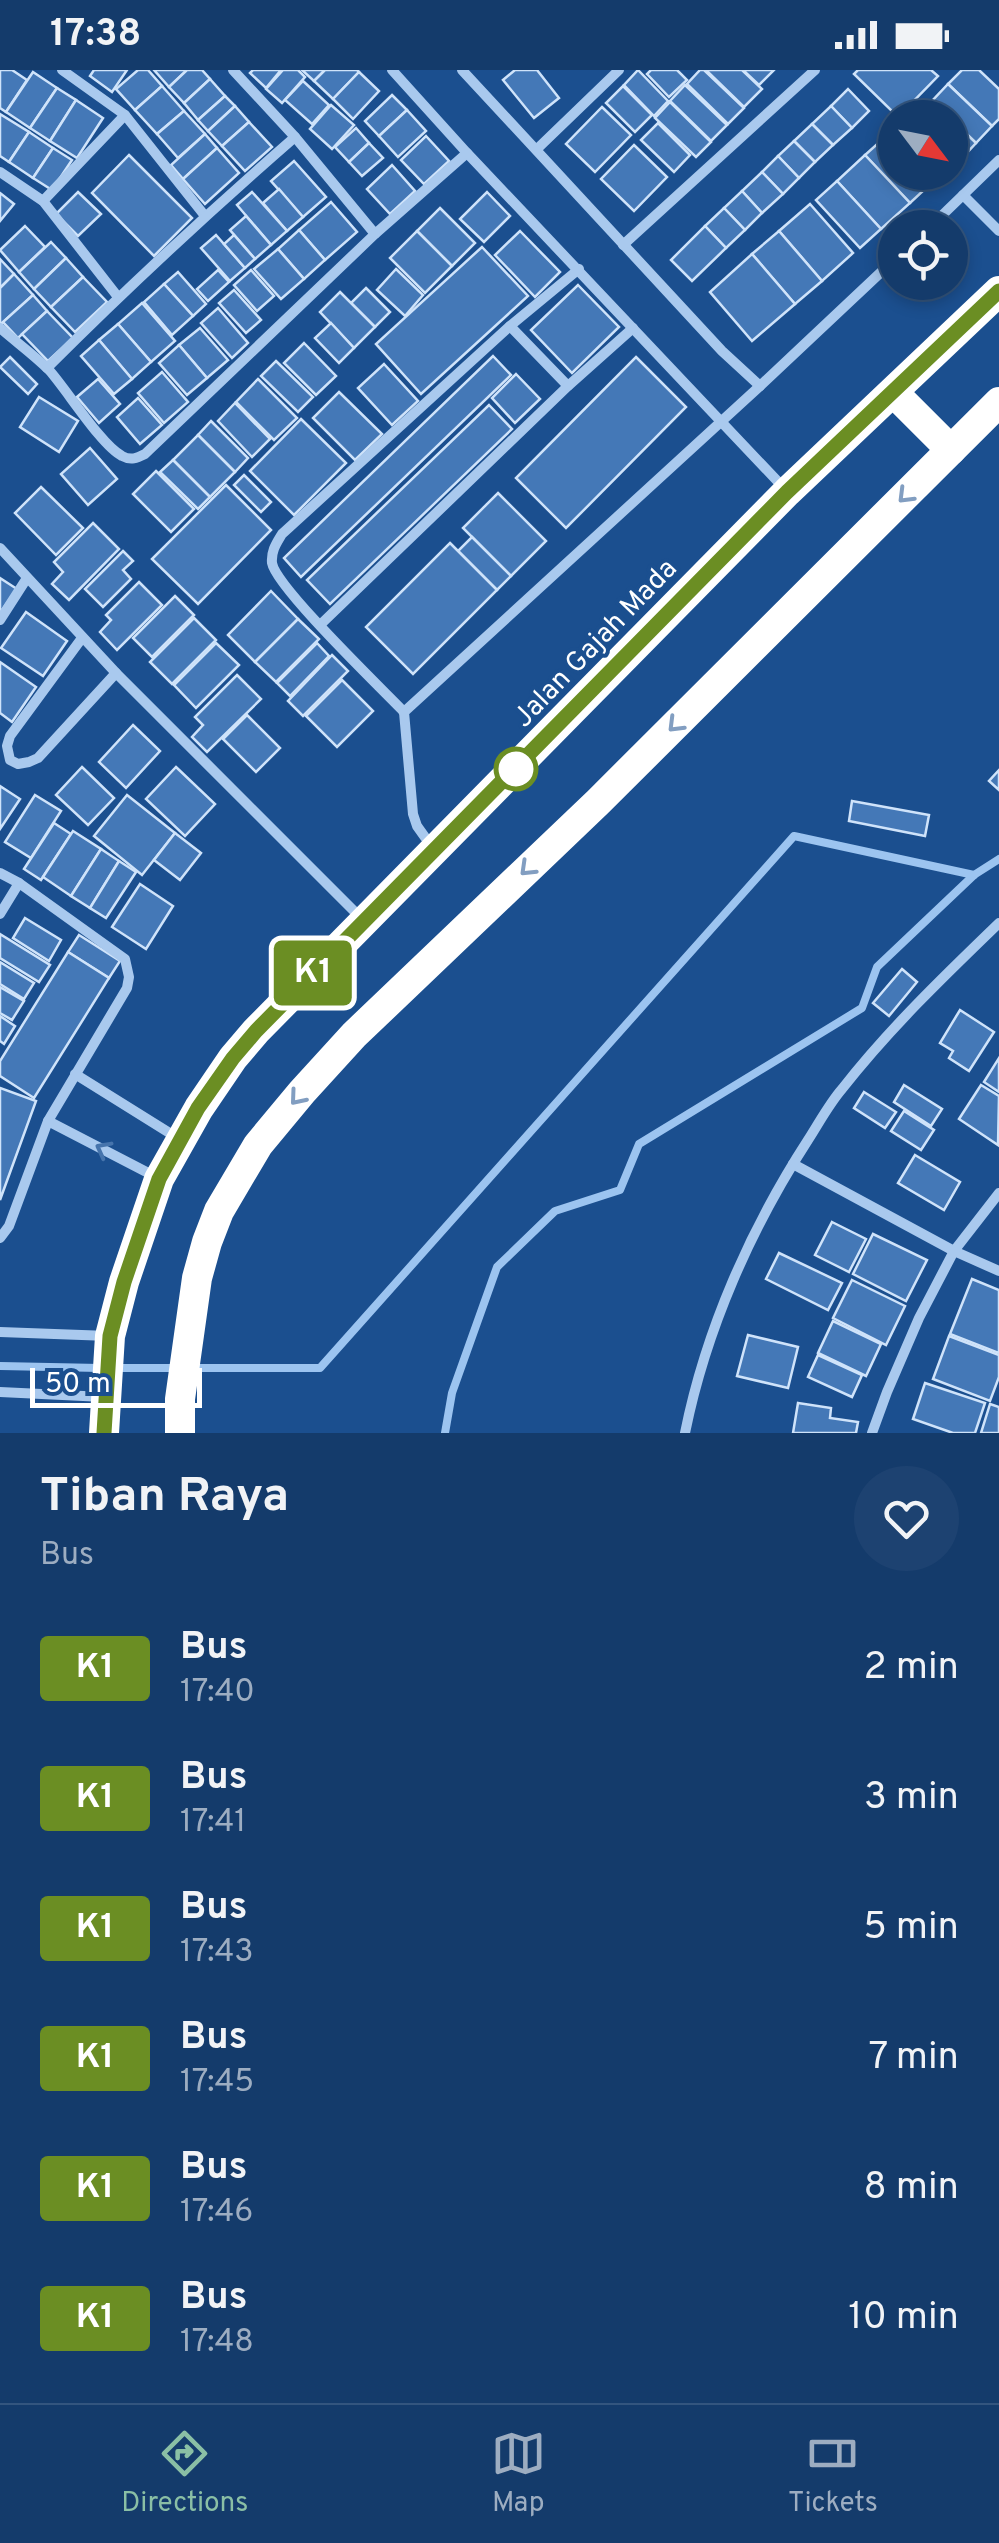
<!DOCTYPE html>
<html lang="en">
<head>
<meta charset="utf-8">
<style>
  :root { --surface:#143b6b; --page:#1d4271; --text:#f1f3f6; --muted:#9dadc1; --line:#33557e; --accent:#8abfa5 }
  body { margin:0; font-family:Overpass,sans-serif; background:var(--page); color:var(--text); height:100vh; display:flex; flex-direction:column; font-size:38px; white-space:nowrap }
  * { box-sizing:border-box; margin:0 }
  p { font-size:32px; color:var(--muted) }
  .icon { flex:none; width:55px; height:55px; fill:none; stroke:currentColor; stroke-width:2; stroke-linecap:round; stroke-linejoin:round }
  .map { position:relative; height:1363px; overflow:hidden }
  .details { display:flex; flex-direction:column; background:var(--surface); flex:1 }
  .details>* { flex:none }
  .badge { padding:0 20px; border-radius:8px; font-size:35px; line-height:65px }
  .needle { width:65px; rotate:122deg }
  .fabs { position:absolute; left:878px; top:30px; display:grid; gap:20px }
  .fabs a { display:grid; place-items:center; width:90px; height:90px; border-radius:50%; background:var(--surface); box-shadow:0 5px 15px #0003,0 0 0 2px var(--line); font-size:50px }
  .scale { position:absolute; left:30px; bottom:25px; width:172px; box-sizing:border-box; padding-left:10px; border:5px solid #fff; border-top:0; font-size:28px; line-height:35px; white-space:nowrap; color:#fff; -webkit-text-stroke:8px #1b4f8f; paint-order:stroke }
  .map>.badge { position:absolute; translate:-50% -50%; box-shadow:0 0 0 5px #fff }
  .round { display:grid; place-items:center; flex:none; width:105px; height:105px; border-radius:52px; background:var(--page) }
  .headline { display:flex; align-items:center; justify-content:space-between; height:170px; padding:0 40px }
  h1 { font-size:48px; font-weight:700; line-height:75px }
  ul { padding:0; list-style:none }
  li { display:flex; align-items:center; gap:30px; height:130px; padding:0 40px }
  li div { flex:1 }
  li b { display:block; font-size:38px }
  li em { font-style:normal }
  li .badge { min-width:110px; font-weight:700; text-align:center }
  .status { display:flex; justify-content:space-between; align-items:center; height:70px; padding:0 50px; background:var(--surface); direction:ltr }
  .status svg { height:28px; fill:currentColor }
  .tab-bar { display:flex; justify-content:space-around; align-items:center; height:140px; border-top:2px solid var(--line); background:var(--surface); font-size:28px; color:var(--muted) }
  .tab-bar a { display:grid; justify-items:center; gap:5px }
  .tab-bar .selected { color:var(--accent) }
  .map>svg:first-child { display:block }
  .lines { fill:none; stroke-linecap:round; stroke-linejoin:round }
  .stream { stroke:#9cc4f0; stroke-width:8 }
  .building { fill:#4478b7; stroke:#cfe3fa; stroke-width:2.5 }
  .street { stroke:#a9c9ee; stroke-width:10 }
  .highway { stroke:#fff; stroke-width:30 }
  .oneway { stroke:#829ec1 }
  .oneway2 { stroke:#4674ac }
  .line-casing { stroke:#fff; stroke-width:22 }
  .line { stroke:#6b8e23; stroke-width:15 }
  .stop-dot { fill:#fff; stroke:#6b8e23; stroke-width:5 }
  .labels { text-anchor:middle; stroke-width:8; stroke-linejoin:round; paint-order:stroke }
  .street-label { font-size:28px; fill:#fff; stroke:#1b4f8f }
</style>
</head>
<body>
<div class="status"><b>17:38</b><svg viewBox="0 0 49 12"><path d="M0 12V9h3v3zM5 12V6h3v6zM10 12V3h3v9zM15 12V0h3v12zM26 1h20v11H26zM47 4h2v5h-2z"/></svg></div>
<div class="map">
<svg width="999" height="1363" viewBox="0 0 999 1363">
  <rect width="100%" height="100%" fill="#1b4f8f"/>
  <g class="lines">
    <!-- stream -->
    <g class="stream">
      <path d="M0,1296L100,1298"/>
      <path d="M114,1298H175"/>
      <path d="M189,1298H320L794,766L974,805"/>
      <path d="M445,1363L452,1323L497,1197L555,1141L620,1120L639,1074L862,938L877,897L974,805L999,789"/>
    </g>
  </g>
  <!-- building -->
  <g class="building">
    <path d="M0,0H12L27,10L6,42L0,38Z"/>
    <path d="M94,0H127L112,22L90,6Z"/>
    <path d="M138,0H148L162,16L135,40L116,19Z"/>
    <path d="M154,0H187L169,17Z"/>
    <path d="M187,0H202L210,9L184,33L169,17Z"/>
    <path d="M253,0H281L266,18L250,3Z"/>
    <path d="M283,0H298L305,7L282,33L266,19Z"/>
    <path d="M302,0H325L314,11Z"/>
    <path d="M325,0H357L359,2L333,29L314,11Z"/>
    <path d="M515,0H537L559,28L534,48L503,10Z"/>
    <path d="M638,0L668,31L654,46L624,15Z"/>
    <path d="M651,0H677L687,10L669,27L647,4Z"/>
    <path d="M700,0H704L744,38L728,54L687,14Z"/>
    <path d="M706,0H742L762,19L744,37Z"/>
    <path d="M743,0H774L759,15Z"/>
    <path d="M858,0H931L938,6L898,47L854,4Z"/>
    <path d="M962,0H979L999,19V49L992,56L948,14Z"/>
    <path d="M33,2L57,18L30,58L6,42Z"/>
    <path d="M359,2L379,21L353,49L333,29Z"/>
    <path d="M210,9L225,26L198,50L184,33Z"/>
    <path d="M303,11L329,35L312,54L285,30Z"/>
    <path d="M948,14L992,56L976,73L932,31Z"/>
    <path d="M685,15L727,55L711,71L670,31Z"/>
    <path d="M162,16L184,41L157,64L135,40Z"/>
    <path d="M623,16L652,45L635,62L606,33Z"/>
    <path d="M57,18L76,30L50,71L30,58Z"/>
    <path d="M848,19L869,41L852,58L831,36Z"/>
    <path d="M392,25L407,40L379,66L365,51Z"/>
    <path d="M225,26L235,36L208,61L198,50Z"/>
    <path d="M76,30L103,48L77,88L50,71Z"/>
    <path d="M932,31L949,48H916Z"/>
    <path d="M670,32L711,72L696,87L655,48Z"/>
    <path d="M331,35L354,55L332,79L310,59Z"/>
    <path d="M235,36L249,52L222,76L208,61Z"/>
    <path d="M831,36L852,58L833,75L812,54Z"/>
    <path d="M602,37L631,65L595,102L566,74Z"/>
    <path d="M407,40L426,61L398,87L379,66Z"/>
    <path d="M184,41L205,64L178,88L157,64Z"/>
    <path d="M0,44L29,62L9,92L0,86Z"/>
    <path d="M950,48L976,73L952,99L950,97Z"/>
    <path d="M249,52L272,77L245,101L222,76Z"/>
    <path d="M658,53L690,85L674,102L641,70Z"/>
    <path d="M812,54L833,75L815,92L794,71Z"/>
    <path d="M356,58L369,73L349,92L335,77Z"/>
    <path d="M894,59L895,102H933L938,107L910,133L865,85Z"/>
    <path d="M29,62L53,78L33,108L9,92Z"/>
    <path d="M205,64L217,78L183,109L171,95Z"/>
    <path d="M426,66L449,91L424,114L401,90Z"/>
    <path d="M794,71L815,92L799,108L778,86Z"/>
    <path d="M369,73L383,88L362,106L349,92Z"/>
    <path d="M634,75L667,107L634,141L601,109Z"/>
    <path d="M53,78L72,90L52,120L33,108Z"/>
    <path d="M217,78L239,103L205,134L183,109Z"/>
    <path d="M129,85L192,148L154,186L92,123Z"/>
    <path d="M865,85L910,133L881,159L837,111Z"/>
    <path d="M778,86L799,108L783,124L762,102Z"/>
    <path d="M294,91L326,127L303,147L271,111Z"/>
    <path d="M392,95L415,121L390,144L367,119Z"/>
    <path d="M762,102L783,124L762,143L742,121Z"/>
    <path d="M837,111L881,159L860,178L816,130Z"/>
    <path d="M279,119L303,147L287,161L263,133Z"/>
    <path d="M742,121L762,143L745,160L724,138Z"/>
    <path d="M78,122L101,144L78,166L56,144Z"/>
    <path d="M252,122L287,161L271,175L237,135Z"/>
    <path d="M487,122L510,146L484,172L460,149Z"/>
    <path d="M0,123L14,134L0,151Z"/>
    <path d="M331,132L357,162L325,190L299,160Z"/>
    <path d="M810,134L853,183L822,211L779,161Z"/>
    <path d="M440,138L475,173L452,196L417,161Z"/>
    <path d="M724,138L745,160L726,178L705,156Z"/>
    <path d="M246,146L271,175L255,189L230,160Z"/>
    <path d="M25,156L45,177L19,202L0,180Z"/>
    <path d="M705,156L726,178L692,211L671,190Z"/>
    <path d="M299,160L325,190L304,209L278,179Z"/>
    <path d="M417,161L452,196L425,223L390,188Z"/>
    <path d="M520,161L560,202L535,227L495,185Z"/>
    <path d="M779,161L822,211L795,234L752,184Z"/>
    <path d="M216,165L245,198L230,211L201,178Z"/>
    <path d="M234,165L255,189L245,198L224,174Z"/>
    <path d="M51,172L66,188L34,219L19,202Z"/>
    <path d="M482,177L528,226L421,324L376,274Z"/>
    <path d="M278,179L304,209L281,229L254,199Z"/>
    <path d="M752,184L795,234L752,271L710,222Z"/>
    <path d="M66,188L83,207L51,237L34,219Z"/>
    <path d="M0,189L14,204L0,218Z"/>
    <path d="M396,199L423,225L405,246L377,220Z"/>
    <path d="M218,200L229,212L208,231L197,219Z"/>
    <path d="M251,200L274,226L257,241L234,215Z"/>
    <path d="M178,202L206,234L193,246L164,214Z"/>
    <path d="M14,204L33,225L0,255V218Z"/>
    <path d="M83,207L107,232L75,262L51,237Z"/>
    <path d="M164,214L193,246L172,265L144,232Z"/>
    <path d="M578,215L619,257L572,303L531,260Z"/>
    <path d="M366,218L390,242L375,257L351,233Z"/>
    <path d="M234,220L261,250L246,263L219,233Z"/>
    <path d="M340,222L375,257L354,278L320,242Z"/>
    <path d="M33,225L47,241L18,268L3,252Z"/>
    <path d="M142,233L175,271L151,292L118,254Z"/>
    <path d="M218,238L248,273L232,288L201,253Z"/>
    <path d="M47,241L73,268L48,291L22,264Z"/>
    <path d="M331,253L354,278L339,293L315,268Z"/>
    <path d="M118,254L151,292L132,309L99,270Z"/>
    <path d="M200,258L228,290L207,308L179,275Z"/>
    <path d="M99,270L132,309L114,324L81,286Z"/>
    <path d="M304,273L336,306L316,325L284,293Z"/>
    <path d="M179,275L207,308L187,325L159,293Z"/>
    <path d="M493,286L511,305L301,507L284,488Z"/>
    <path d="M10,287L37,314L28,324L0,297Z"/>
    <path d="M636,287L686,337L566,458L516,408Z"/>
    <path d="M276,291L313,327L298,342L261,306Z"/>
    <path d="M384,294L418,331L392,355L358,318Z"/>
    <path d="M162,302L188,332L164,353L138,323Z"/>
    <path d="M516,304L540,329L515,353L492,328Z"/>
    <path d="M98,309L120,334L99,353L77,327Z"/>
    <path d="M258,309L297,348L274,370L236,332Z"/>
    <path d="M339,322L382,364L355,390L313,348Z"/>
    <path d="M39,327L78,351L59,382L20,357Z"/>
    <path d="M138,328L162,355L140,374L117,347Z"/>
    <path d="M235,333L270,369L252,387L218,351Z"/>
    <path d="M489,335L512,359L330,534L307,510Z"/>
    <path d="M301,349L346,393L294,445L250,401Z"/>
    <path d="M211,351L248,388L235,402L198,365Z"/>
    <path d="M198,365L235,402L210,427L173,390Z"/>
    <path d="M90,378L117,409L88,435L61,404Z"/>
    <path d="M173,390L210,427L198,439L160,402Z"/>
    <path d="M156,401L194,439L171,462L133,424Z"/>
    <path d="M244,405L271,432L261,442L234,415Z"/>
    <path d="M226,415L271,460L198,534L152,489Z"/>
    <path d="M41,417L83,458L56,485L15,443Z"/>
    <path d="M498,423L546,471L511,506L463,458Z"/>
    <path d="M93,453L119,479L69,530L52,514L63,502L54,492Z"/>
    <path d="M472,467L511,506L497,520L458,481Z"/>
    <path d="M450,473L497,520L413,604L366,557Z"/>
    <path d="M123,481L133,491L123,500L131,509L103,537L85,519Z"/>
    <path d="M0,508L17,519L0,543Z"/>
    <path d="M139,512L162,535L117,580L100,562L111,550L106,545Z"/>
    <path d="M271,521L298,549L255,592L228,565Z"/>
    <path d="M175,526L194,545L152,587L133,568Z"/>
    <path d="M26,542L67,571L43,606L1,578Z"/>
    <path d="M194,548L216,570L172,614L150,592Z"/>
    <path d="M298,549L319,569L276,612L255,592Z"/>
    <path d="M216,573L239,595L196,638L174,615Z"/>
    <path d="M317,573L329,586L290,626L277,613Z"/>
    <path d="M332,585L348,601L303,646L288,631Z"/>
    <path d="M0,592L36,617L12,652L0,643Z"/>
    <path d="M237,605L261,629L207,682L192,667L203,655L195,647Z"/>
    <path d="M342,610L373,641L337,677L306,646Z"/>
    <path d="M247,645L280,678L256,702L223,669Z"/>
    <path d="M133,655L160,681L126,718L99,692Z"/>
    <path d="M82,697L114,728L88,755L56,725Z"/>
    <path d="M176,697L215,734L185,766L146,729Z"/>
    <path d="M999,700V720L989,711Z"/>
    <path d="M0,716L20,729L0,759Z"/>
    <path d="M35,725L61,741L31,788L5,772Z"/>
    <path d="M127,725L175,763L142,805L94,766Z"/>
    <path d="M852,731L929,745L925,766L849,751Z"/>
    <path d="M54,753L71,764L41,810L24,799Z"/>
    <path d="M73,761L101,779L71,826L43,807Z"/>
    <path d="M175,763L201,783L180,810L154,790Z"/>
    <path d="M101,779L119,791L90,838L71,826Z"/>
    <path d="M119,791L136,802L106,848L90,838Z"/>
    <path d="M140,814L173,836L146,879L112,857Z"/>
    <path d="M25,848L61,870L49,891L13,868Z"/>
    <path d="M0,864L50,895L39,912L0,888Z"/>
    <path d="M79,865L120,891L109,908L68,882Z"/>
    <path d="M68,882L109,908L34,1028L0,1006V991Z"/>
    <path d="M0,892L34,913L24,929L0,914Z"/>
    <path d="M902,899L917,912L889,946L873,933Z"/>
    <path d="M0,917L24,931L12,950L0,943Z"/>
    <path d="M960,940L994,962L969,1001L949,988L953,981L940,973Z"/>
    <path d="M0,946L15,956L4,974L0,971Z"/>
    <path d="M999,988V1022L984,1012Z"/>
    <path d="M904,1015L942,1039L931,1056L894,1032Z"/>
    <path d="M981,1015L999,1026L998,1075L959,1049Z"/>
    <path d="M0,1018L36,1031L0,1130Z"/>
    <path d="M864,1022L896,1042L885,1058L854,1038Z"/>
    <path d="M904,1041L934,1060L921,1080L891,1061Z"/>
    <path d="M915,1085L960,1112L944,1140L898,1113Z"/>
    <path d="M832,1152L866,1169L849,1202L815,1185Z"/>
    <path d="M873,1164L927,1190L906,1231L853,1204Z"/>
    <path d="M779,1183L842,1213L828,1240L766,1209Z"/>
    <path d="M972,1209L999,1220V1283L950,1264Z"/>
    <path d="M852,1210L905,1236L886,1275L833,1248Z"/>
    <path d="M833,1251L881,1274L866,1306L818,1283Z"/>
    <path d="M748,1265L798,1277L788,1318L737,1306Z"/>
    <path d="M949,1266L999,1285V1307L990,1331L933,1309Z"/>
    <path d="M818,1285L862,1305L852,1327L808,1307Z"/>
    <path d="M925,1313L985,1333L975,1363H953L913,1349Z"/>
    <path d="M798,1333L831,1338L830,1348L858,1352L856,1363H793Z"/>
    <path d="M990,1334L999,1337V1363H981Z"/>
  </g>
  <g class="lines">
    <!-- street -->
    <g class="street">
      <path d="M62,0L125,45L205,146"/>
      <path d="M233,0L295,67L375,164L467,83"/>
      <path d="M392,0L467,83L783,417"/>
      <path d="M462,0L722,281L760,316"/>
      <path d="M537,79L619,0"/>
      <path d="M0,102L43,131L118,227"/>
      <path d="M963,125L999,161"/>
      <path d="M43,131L125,45"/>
      <path d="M929,158L999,90"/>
      <path d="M623,175L815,0"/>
      <path d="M510,256L568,316"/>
      <path d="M0,258C16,272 34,285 49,300C67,320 101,375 122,386C131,391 137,388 145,384L375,164"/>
      <path d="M47,298C127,218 209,142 295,67"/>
      <path d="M0,478L116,603L361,848"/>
      <path d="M0,550L27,508"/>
      <path d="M320,555L568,316L633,258"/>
      <path d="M82,568L10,666L7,676L10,690L18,694L29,692L38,688L116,603"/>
      <path d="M404,642C381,618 276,517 272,493C271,481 276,474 282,464L510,256L579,199"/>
      <path d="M432,777L417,756L413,744L404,642L760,316L895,189"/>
      <path d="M0,803L19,813L125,889L129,907L127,918L48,1051L9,1156L0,1168"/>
      <path d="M0,844L19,813"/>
      <path d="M75,1004L176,1067"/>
      <path d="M48,1051L158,1108"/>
      <path d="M793,1094L954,1181L999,1201"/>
      <path d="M0,1262L109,1266"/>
      <path d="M0,1322L104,1327"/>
      <path d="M685,1363C706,1259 751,1158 808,1070C819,1053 829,1034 842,1019C889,959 944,906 999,853"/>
      <path d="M872,1363L887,1322L919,1248L954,1181L999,1123"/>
    </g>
    <!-- highway -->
    <g class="highway">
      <path d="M894,323L951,380"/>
      <path d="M104,1363L110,1266L124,1212L159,1109L199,1038L233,988L256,961L787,422L999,221"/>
      <path d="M180,1363V1329L197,1208L207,1172L219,1141L258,1075L302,1022L354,965L598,732L999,332"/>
    </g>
  </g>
  <!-- one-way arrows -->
  <defs><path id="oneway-chevron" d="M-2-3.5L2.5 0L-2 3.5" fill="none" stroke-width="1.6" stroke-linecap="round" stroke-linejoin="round" transform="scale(2.5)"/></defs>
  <g class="oneway">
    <use href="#oneway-chevron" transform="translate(905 426) rotate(135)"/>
    <use href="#oneway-chevron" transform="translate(675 655) rotate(135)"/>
    <use href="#oneway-chevron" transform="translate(527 799) rotate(136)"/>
    <use href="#oneway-chevron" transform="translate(297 1028) rotate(130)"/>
  </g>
  <use class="oneway2" href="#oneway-chevron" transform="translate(103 1079) rotate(-152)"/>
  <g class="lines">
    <!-- line casing -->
    <g class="line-casing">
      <path id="line" d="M104,1363L110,1266L124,1212L159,1109L198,1038L233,988L256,961L787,422L999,221"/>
    </g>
    <!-- line -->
    <use href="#line" class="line"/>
  </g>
  <!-- markers -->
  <circle class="stop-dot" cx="516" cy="699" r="20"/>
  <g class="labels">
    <!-- street labels -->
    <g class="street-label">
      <text transform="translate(594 572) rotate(-46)" y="10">Jalan Gajah Mada</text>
    </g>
  </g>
</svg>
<div class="fabs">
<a><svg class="needle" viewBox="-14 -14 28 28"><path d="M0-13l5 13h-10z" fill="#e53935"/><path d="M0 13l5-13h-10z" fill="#9dadc1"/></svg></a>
<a><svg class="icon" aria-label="locate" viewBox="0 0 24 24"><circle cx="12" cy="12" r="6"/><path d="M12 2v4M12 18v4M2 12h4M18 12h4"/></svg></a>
</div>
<div class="scale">50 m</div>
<b class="badge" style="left:313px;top:903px;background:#6b8e23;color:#fff">K1</b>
</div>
<section class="details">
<div class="headline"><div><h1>Tiban Raya</h1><p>Bus</p></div><a class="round"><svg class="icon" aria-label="heart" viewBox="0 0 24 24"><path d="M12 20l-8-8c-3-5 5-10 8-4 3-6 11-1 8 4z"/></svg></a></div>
<ul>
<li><span class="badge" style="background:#6b8e23;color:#fff">K1</span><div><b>Bus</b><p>17:40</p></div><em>2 min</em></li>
<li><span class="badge" style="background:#6b8e23;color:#fff">K1</span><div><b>Bus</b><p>17:41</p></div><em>3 min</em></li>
<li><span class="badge" style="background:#6b8e23;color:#fff">K1</span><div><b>Bus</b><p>17:43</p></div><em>5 min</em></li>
<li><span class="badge" style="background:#6b8e23;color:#fff">K1</span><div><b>Bus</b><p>17:45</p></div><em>7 min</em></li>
<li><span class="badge" style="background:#6b8e23;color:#fff">K1</span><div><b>Bus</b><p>17:46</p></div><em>8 min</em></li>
<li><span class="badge" style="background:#6b8e23;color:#fff">K1</span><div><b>Bus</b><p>17:48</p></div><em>10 min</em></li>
</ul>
</section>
<nav class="tab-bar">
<a class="selected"><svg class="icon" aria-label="directions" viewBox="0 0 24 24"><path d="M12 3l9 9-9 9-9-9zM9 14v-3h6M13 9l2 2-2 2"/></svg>Directions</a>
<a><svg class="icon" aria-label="map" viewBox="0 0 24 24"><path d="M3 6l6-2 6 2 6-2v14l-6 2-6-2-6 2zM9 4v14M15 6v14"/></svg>Map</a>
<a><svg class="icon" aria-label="tickets" viewBox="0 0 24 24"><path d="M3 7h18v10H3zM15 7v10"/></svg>Tickets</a>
</nav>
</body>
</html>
